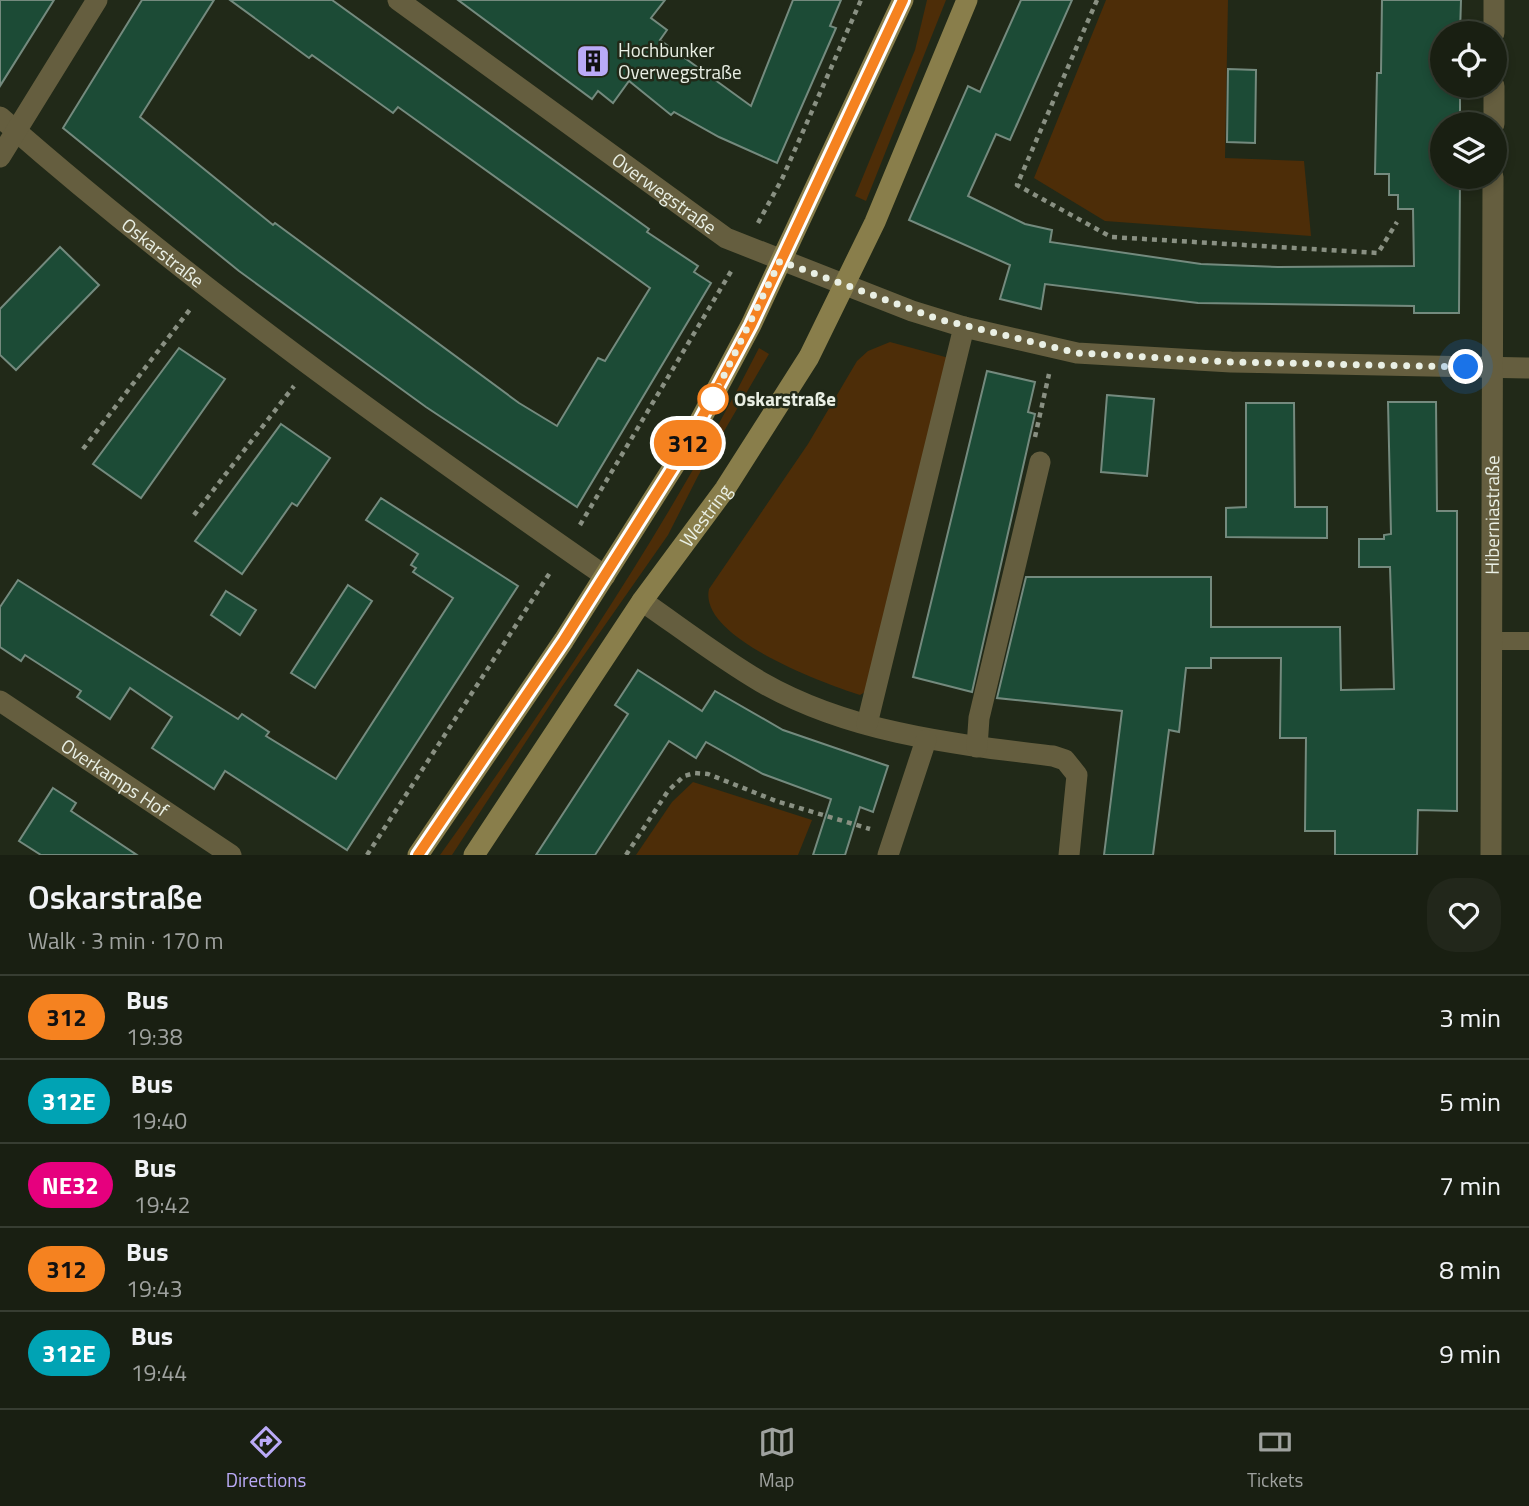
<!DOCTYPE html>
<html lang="en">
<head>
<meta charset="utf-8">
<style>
  :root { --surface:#191f12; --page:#22271b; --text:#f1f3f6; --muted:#9fa29f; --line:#373d32; --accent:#baaaf7 }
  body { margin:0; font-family:"Titillium Web",sans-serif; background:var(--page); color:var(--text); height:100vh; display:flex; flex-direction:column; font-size:26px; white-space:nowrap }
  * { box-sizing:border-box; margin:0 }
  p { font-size:23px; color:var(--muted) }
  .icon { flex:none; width:38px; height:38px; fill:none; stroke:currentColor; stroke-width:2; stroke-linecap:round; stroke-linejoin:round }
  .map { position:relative; height:855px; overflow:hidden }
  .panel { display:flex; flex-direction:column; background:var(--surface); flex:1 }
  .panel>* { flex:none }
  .badge { padding:0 14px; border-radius:23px; font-size:24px; line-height:46px }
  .buttons { position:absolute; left:1430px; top:21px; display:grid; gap:14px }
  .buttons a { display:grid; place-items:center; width:77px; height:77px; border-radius:50%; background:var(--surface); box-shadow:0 4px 10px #0003,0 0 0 2px var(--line); font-size:35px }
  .you { position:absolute; width:35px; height:35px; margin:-18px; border:5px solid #fff; border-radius:50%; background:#1a73e8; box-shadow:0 0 0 10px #1a73e833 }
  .map>.badge { position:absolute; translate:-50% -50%; box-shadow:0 0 0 4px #fff }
  .round { display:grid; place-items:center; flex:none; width:74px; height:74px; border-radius:28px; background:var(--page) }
  .summary { display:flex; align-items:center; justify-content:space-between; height:119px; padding:0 28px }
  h1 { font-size:33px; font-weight:600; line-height:52px }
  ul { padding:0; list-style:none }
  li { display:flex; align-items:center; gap:21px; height:84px; padding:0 28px; border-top:2px solid var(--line) }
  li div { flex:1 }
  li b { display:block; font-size:26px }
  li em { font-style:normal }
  li .badge { min-width:77px; font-weight:700; text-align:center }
  .dock { display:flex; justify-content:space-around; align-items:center; height:98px; border-top:2px solid var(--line); background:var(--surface); font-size:19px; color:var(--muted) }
  .dock a { display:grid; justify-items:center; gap:4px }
  .dock .active { color:var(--accent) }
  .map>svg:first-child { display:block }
  .green { fill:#4d2d08 }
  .building { fill:#1c4b36; stroke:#748a7e; stroke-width:2 }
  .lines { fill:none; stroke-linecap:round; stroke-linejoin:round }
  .path { stroke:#899082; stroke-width:4.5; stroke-dasharray:5 5; stroke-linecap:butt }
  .lane { stroke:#655e3f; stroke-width:18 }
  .street { stroke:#655e3f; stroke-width:21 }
  .secondary { stroke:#897e4b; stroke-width:21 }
  .line-casing { stroke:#fff; stroke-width:16 }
  .line { stroke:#f58220; stroke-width:10 }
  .walk { stroke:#e9efe4; stroke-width:7; stroke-dasharray:0 12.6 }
  .stop-dot { fill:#fff; stroke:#f58220; stroke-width:3.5 }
  .labels { text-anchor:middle; stroke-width:5; stroke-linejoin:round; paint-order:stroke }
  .poi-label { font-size:19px; fill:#e9efe4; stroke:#212918; text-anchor:start }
  .street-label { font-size:19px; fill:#e9efe4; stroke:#212918 }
  .stop-label { font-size:19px; font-weight:bold; fill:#e9efe4; stroke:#212918; text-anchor:start }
</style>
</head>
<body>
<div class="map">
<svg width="1529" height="855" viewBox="0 0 1529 855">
  <rect width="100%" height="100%" fill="#212918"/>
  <!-- green -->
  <g class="green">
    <path d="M927,0H946L866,201L855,196L915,50Z"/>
    <path d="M1106,0H1228L1225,158L1304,161L1311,236L1105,221L1034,178Z"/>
    <path d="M890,342L949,358L865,692L860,695C824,683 698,638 709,589L808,444L857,361L868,351Z"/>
    <path d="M759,348L769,354L698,476L668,535L561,688L452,855H440C556,693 669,525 759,348Z"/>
    <path d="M693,782L812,820L798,855H636L672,802Z"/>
  </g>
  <!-- building -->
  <g class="building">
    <path d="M0,0H54L0,86Z"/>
    <path d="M142,0H214L140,117L273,225L275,223L519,403L557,426L598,358L605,361L650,288L398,107L393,113L312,55L309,58L230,0H332L649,229L647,232L698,266L694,272L711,283L577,507L426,407L239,271L63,128Z"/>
    <path d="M458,0H665L651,18L667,30L660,40L751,106L793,0H841L830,26L836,28L777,163L719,137L674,112L671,115L629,81L613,103L598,91L592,99Z"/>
    <path d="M1021,0H1072L1010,140L996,134L968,196L1025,224L1052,230L1050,242L1201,264L1278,267L1414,266L1413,209H1398V195H1389V174H1375L1377,73H1381L1382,0H1461L1460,33H1442V86H1460V124H1442V177H1460L1459,313H1414V306L1198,303L1045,284L1041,309L1000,299L1010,265L909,220L968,86L980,92Z"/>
    <path d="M1228,69L1256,70L1255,143L1227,142Z"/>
    <path d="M60,247L99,285L16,370L0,355V309Z"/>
    <path d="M179,348L225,379L141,498L93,464Z"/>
    <path d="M987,371L1035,382L1028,412L1035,414L972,692L913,677Z"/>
    <path d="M1107,395L1154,399L1147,476L1101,472Z"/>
    <path d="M1388,402H1436L1437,511H1457V811L1418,810L1417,855H1335V831H1305L1306,738H1280L1281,658H1211V668H1186L1179,732L1169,730L1153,855H1104L1122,711L997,698L1026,577H1211V627H1340L1341,690L1394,689L1390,567H1359V539H1384V535L1391,534Z"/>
    <path d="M1246,403H1294L1295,507H1327V538L1226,537V508L1246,507Z"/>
    <path d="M281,424L330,458L297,506L292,503L242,574L195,541Z"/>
    <path d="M381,498L518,586L347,850L225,771L214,789L152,748L172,717L130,688L110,719L77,697L81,691L25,655L21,661L0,647V607L18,580L238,719L242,714L269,732L266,736L336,779L453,598L413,572L416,568L411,565L418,554L366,520Z"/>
    <path d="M348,585L372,601L315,688L291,673Z"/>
    <path d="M226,591L256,610L240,635L211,615Z"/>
    <path d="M638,670L702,711L715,691L783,730L888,766L873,812L860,807L845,855H813L831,799L763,774L706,742L696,758L669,741L595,855H536L628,714L615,705Z"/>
    <path d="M53,788L76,803L71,811L137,855H41L19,841Z"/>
  </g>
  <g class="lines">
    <!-- path -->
    <g class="path">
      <path d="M1097,0L1017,185L1111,237L1378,253L1397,222"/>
      <path d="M758,223L782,179L861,0"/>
      <path d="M1035,437L1049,374"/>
      <path d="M83,449L191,308"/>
      <path d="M194,515L294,386"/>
      <path d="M580,525L733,268"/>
      <path d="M367,855L551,571"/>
      <path d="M626,855L668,791L684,776L695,773L708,774L776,801L870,829"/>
    </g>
    <!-- lane -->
    <path class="lane" d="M1492,641H1529"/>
    <!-- street -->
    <g class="street">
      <path id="s1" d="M398,0L726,238L912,311L964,327L1077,353L1231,362L1529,368"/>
      <path d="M1494,33V0"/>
      <path id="s2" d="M0,117C190,284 398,432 605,576"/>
      <path d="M1494,124V86"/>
      <path d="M0,157L97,0"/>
      <path d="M642,601C681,628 720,658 761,682C850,733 953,744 1053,756L1065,760L1077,775L1069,855"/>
      <path id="s3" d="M0,701L231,855"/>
      <path d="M867,724L964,327"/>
      <path d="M977,747L979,718L1040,462"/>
      <path d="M888,855L926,740"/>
      <path id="s4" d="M1491,855L1493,177"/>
    </g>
    <!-- secondary -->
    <g class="secondary">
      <path d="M418,855L564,640L686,447L751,325L903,0"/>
      <path id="s5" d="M474,855L642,601L725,489L809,357L875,222L967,0"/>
    </g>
  </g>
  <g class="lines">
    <!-- line casing -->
    <g class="line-casing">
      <path id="line" d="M418,855L564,640L686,447L751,325L903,0"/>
    </g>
    <!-- line -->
    <use href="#line" class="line"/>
    <!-- walk -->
    <path class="walk" d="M713,399L710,404L780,261L938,319L1077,353L1231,362L1466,367"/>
  </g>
  <!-- icons -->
  <defs>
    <g id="building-square" transform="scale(1.75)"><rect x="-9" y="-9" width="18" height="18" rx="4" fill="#baaaf7" stroke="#212918"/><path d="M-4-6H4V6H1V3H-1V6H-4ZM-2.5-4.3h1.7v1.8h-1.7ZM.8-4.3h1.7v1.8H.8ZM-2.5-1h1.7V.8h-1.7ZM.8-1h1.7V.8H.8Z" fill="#111"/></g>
  </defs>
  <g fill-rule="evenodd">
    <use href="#building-square" x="593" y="61"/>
  </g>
  <!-- markers -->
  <circle class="stop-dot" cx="713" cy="399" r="14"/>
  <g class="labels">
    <!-- poi labels -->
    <g class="poi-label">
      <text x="618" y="57">Hochbunker<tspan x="618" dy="22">Overwegstraße</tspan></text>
    </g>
    <!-- street labels -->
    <g class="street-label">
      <text dy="7" stroke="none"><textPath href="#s1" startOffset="329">Overwegstraße</textPath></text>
      <text dy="7" stroke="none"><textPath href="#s2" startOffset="212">Oskarstraße</textPath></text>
      <text dy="7" stroke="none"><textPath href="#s5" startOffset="411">Westring</textPath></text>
      <text dy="7" stroke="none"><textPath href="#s4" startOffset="340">Hiberniastraße</textPath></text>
      <text dy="7" stroke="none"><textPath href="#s3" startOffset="138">Overkamps Hof</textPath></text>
    </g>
    <!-- stop labels -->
    <g class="stop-label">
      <text x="734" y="406">Oskarstraße</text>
    </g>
  </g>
</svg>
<div class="buttons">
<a><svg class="icon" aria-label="locate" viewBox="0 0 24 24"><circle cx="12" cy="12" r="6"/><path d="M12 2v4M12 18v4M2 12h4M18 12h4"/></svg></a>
<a><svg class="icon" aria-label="layers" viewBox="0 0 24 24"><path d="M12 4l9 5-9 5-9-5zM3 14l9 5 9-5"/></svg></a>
</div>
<div class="you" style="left:1466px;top:367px"></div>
<b class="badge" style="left:688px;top:443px;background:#f58220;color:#111">312</b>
</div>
<section class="panel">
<div class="summary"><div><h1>Oskarstraße</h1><p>Walk · 3 min · 170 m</p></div><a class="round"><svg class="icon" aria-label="heart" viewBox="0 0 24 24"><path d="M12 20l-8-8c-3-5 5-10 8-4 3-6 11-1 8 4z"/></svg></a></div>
<ul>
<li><span class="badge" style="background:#f58220;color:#111">312</span><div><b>Bus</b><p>19:38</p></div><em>3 min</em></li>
<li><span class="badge" style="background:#00a3b4;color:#fff">312E</span><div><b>Bus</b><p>19:40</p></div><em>5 min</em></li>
<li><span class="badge" style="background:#e6007e;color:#fff">NE32</span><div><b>Bus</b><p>19:42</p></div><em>7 min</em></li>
<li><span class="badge" style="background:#f58220;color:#111">312</span><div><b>Bus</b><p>19:43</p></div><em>8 min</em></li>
<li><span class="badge" style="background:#00a3b4;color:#fff">312E</span><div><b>Bus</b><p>19:44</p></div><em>9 min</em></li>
</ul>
</section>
<nav class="dock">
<a class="active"><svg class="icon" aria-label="directions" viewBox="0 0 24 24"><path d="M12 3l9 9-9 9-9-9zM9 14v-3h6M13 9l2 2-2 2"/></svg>Directions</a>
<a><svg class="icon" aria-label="map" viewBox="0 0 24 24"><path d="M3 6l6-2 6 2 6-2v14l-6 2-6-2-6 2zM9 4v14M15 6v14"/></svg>Map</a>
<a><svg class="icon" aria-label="tickets" viewBox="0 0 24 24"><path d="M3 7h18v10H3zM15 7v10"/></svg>Tickets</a>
</nav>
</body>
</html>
